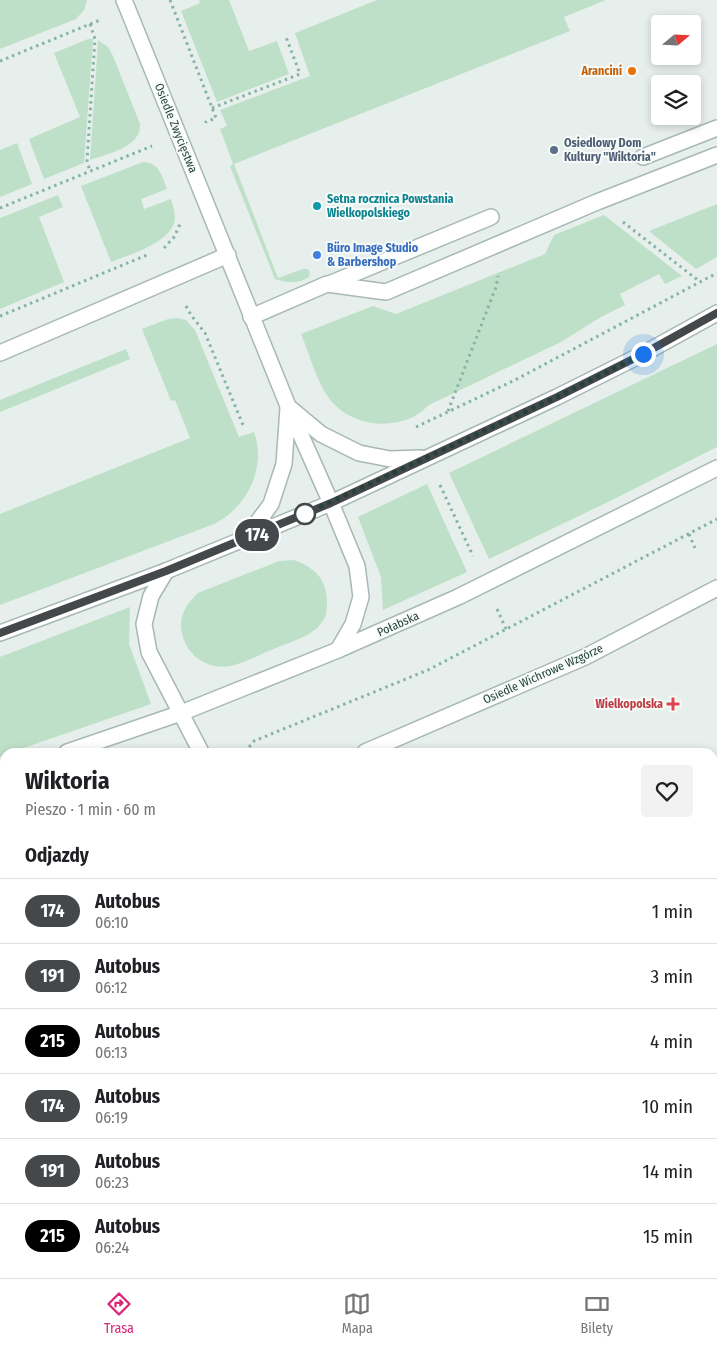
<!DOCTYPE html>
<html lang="pl">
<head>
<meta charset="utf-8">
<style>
  :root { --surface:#fff; --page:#f2f2f2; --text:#202124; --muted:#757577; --line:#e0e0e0; --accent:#db2777 }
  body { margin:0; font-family:"Fira Sans Condensed",sans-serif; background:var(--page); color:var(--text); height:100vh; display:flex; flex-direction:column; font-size:19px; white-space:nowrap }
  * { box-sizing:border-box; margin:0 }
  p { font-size:16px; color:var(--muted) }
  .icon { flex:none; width:28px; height:28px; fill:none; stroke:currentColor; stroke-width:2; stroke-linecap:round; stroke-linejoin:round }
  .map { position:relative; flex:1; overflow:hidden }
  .details { position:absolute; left:0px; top:748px; width:718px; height:531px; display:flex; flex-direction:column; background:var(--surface); border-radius:15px 15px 0 0; box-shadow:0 2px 8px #0003 }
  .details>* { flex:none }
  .badge { padding:0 10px; border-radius:16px; font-size:18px; line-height:32px }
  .needle { width:32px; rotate:71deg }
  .controls { position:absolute; left:651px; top:15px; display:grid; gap:10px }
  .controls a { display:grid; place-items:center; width:50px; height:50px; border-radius:5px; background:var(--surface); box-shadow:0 2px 8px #0003; font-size:25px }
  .you { position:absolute; width:25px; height:25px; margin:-12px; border:4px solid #fff; border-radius:50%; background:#1a73e8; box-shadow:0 0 0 8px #1a73e833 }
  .map>.badge { position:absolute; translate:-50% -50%; box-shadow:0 0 0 2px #fff }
  h2 { padding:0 25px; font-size:19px; line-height:45px }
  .round { display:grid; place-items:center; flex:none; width:52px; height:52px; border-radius:5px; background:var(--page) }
  .headline { display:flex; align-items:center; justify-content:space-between; height:85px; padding:0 25px }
  h1 { font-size:24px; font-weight:700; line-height:38px }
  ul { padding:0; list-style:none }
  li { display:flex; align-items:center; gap:15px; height:65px; padding:0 25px; border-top:1px solid var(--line) }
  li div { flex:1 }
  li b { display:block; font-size:19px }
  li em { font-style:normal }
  li .badge { min-width:55px; font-weight:700; text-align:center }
  .tabs { display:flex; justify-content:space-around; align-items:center; height:70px; border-top:1px solid var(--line); background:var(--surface); font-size:14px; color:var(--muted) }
  .tabs a { display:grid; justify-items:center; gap:2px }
  .tabs .selected { color:var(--accent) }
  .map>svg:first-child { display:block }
  .green { fill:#bfe0c8 }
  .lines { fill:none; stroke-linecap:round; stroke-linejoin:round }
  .minor-casing { stroke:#a8b8b2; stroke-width:18 }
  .path { stroke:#86b3a5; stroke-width:3; stroke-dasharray:2.5 4; stroke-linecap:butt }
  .minor { stroke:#fff; stroke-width:15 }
  .line-casing { stroke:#fff; stroke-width:11 }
  .line { stroke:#45484a; stroke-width:8 }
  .walk { stroke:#24423a; stroke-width:5; stroke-dasharray:0 9 }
  .food-dot { fill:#e8710a; stroke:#f7fbf9; stroke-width:2 }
  .service-dot { fill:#5c6f8a; stroke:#f7fbf9; stroke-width:2 }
  .culture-dot { fill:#0f9aa8; stroke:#f7fbf9; stroke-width:2 }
  .shop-dot { fill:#3f7fe0; stroke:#f7fbf9; stroke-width:2 }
  .stop-dot { fill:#fff; stroke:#45484a; stroke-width:2.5 }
  .health-dot { fill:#e0444e; stroke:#f7fbf9; stroke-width:2 }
  .labels { text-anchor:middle; stroke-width:4; stroke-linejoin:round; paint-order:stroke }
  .food-label { font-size:12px; font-weight:bold; fill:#c56008; stroke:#f7fbf9; text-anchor:end }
  .street-label { font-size:12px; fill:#24423a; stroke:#f7fbf9 }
  .service-label { font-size:12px; font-weight:bold; fill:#4e5e75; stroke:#f7fbf9; text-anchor:start }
  .culture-label { font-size:12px; font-weight:bold; fill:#0d838f; stroke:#f7fbf9; text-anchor:start }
  .shop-label { font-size:12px; font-weight:bold; fill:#366cbe; stroke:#f7fbf9; text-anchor:start }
  .health-label { font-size:12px; font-weight:bold; fill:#be3a42; stroke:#f7fbf9; text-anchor:end }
</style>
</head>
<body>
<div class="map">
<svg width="717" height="1278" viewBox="0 0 717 1278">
  <rect width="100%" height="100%" fill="#e6efeb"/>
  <!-- green -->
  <g class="green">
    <path d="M0,0H87L84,10L76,19L0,49Z"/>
    <path d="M199,0H229L249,51L277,41L289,74L217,102L181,11L200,3Z"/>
    <path d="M377,0H606L564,17L570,31L234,164L278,278L303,269H307L310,272L309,277C299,284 286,283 275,279L230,166L233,164L220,129L227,126L220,110L310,76L295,33Z"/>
    <path d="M88,39H93L84,163L44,179L29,139L80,117L54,53Z"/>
    <path d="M98,40L108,47L113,56L140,124C142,147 107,154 90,160Z"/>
    <path d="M17,143L32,184L0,197V150Z"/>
    <path d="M143,162C159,162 162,176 167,189L141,199L144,209L171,199C173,206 175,212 175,219C173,242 129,255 111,262L81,186Z"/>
    <path d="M58,195L63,207L39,217L64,282L0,309V218Z"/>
    <path d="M717,204V257L696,269L649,231Z"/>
    <path d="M604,215L682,276L665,284L659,274L620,294L625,305L601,317L561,342L429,405C424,409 419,414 413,417C388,429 354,425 334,404C318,388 310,355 301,334L373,306L396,314L545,254L554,235Z"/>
    <path d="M178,318L186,320L195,330L239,437L254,432C267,467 247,508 214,524L0,605V514L190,438L175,400L171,401L142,329L168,319Z"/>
    <path d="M717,344V447L608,502L489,559L449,473Z"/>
    <path d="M126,349L130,359L0,412V400Z"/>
    <path d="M427,484L467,572L383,610L381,577L358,517Z"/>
    <path d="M294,560C315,568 326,578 327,601C327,606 327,615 324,619C315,636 292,641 276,648C263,653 242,664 230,666C209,670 189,657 183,637C177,619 185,605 198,593L279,561Z"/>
    <path d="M130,607L129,644L151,704L12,752H5V755L0,757V657Z"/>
    <path d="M5,954V1035L0,1037V956Z"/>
    <path d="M717,1005V1098L712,1087V1006Z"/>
    <path d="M5,1157V1274H243L245,1278H0V1158Z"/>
    <path d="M712,1184L717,1190V1253L713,1242Z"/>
    <path d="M257,1274H291L281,1278H258Z"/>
    <path d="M459,1274H570L572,1278H461Z"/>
  </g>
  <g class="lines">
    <!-- minor casing -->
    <g class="minor-casing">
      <g id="minor">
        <path d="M124,0L288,406L331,503L357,566L361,597L353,624L338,650"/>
        <path d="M643,157L717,128"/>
        <path d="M329,284L491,217"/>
        <path d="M251,317L327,284L386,292L597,202L717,155"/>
        <path d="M0,353L228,255"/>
        <path d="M291,409L321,434L359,453L390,459L421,458"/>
        <path d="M245,539L271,504L284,464L288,408"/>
        <path d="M166,571L151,596L144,624L149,652L201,752"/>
        <path d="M0,633L166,571L331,503L557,397L643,354L717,313"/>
        <path d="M67,752L181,713L338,650L458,597L717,468"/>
        <path d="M365,752L585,657L717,588"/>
        <path d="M0,775L5,774"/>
        <path d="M712,1137L717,1147"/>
        <path d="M0,1145L5,1144"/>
        <path d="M426,1274L427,1278"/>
        <path d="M322,1278L333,1274"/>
      </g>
    </g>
    <!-- path -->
    <g class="path">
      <path d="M170,0L216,118L206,122V123"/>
      <path d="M90,24L95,39L87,161L90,171"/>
      <path d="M0,61L100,20"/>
      <path d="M212,108L300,74L286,37"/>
      <path d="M0,208L152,146"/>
      <path d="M623,222L699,281"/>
      <path d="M164,248L174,237L181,222"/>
      <path d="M186,306L191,315L205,333L243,425"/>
      <path d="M0,316L147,255"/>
      <path d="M448,411L496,287L498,276"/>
      <path d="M416,427L515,380L717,273"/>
      <path d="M440,485L473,556"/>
      <path d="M689,534L695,548"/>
      <path d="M497,609L506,629"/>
      <path d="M245,752L254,741L428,670L717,519"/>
      <path d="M0,830L5,829"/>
      <path d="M712,996L717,994"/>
      <path d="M249,1274L251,1278"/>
      <path d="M368,1274L369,1278"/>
      <path d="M578,1274L580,1278"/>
    </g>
    <!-- minor -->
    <use href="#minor" class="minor"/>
  </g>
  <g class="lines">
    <!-- line casing -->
    <g class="line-casing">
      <path id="line" d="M0,633L166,571L331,503L557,397L643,354L717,313"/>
    </g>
    <!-- line -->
    <use href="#line" class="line"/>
    <!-- walk -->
    <path class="walk" d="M305,514L557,397L643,354"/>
  </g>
  <!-- markers -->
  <circle class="food-dot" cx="632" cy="71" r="5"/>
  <circle class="service-dot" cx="554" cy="150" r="5"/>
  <circle class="culture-dot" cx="317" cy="206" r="5"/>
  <circle class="shop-dot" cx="317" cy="255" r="5"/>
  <circle class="stop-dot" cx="305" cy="514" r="10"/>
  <path class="health-dot" d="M670.5 696.5h5v5h5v5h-5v5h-5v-5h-5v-5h5z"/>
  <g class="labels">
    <!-- food labels -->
    <g class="food-label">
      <text x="622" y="75">Arancini</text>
    </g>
    <!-- street labels -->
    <g class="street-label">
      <text transform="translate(176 128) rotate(68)" y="4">Osiedle Zwycięstwa</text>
      <text transform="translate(398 624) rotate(-24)" y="4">Połabska</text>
      <text transform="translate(543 674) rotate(-24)" y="4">Osiedle Wichrowe Wzgórze</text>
    </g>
    <!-- service labels -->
    <g class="service-label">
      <text x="564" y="147">Osiedlowy Dom<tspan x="564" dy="14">Kultury "Wiktoria"</tspan></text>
    </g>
    <!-- culture labels -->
    <g class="culture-label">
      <text x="327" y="203">Setna rocznica Powstania<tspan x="327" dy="14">Wielkopolskiego</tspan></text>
    </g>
    <!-- shop labels -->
    <g class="shop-label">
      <text x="327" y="252">Büro Image Studio<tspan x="327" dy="14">&amp; Barbershop</tspan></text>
    </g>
    <!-- health labels -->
    <g class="health-label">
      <text x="663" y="708">Wielkopolska</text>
    </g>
  </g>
</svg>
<div class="controls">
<a><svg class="needle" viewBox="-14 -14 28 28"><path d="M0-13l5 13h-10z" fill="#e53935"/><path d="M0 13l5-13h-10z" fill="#757577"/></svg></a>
<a><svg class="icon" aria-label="layers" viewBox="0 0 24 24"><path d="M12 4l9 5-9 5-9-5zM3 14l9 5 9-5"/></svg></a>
</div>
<div class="you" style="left:643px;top:354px"></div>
<b class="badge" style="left:257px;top:535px;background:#45484a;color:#fff">174</b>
<section class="details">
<div class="headline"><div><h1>Wiktoria</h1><p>Pieszo · 1 min · 60 m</p></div><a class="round"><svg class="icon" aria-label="heart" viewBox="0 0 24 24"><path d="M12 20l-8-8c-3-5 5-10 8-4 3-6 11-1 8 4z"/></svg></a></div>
<h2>Odjazdy</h2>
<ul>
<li><span class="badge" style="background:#45484a;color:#fff">174</span><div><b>Autobus</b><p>06:10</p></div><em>1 min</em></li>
<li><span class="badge" style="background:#45484a;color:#fff">191</span><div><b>Autobus</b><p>06:12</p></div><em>3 min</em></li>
<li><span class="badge" style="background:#000;color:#fff">215</span><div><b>Autobus</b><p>06:13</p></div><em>4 min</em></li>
<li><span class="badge" style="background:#45484a;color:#fff">174</span><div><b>Autobus</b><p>06:19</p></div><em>10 min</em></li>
<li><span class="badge" style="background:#45484a;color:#fff">191</span><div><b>Autobus</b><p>06:23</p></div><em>14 min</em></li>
<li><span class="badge" style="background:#000;color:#fff">215</span><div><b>Autobus</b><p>06:24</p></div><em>15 min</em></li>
</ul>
</section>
</div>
<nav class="tabs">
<a class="selected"><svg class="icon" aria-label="directions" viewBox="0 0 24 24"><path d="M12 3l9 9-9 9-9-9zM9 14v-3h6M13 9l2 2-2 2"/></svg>Trasa</a>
<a><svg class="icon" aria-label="map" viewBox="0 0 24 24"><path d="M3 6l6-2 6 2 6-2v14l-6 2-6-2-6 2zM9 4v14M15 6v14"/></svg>Mapa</a>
<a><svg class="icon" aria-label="tickets" viewBox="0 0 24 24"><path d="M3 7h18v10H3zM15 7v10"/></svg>Bilety</a>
</nav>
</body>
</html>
